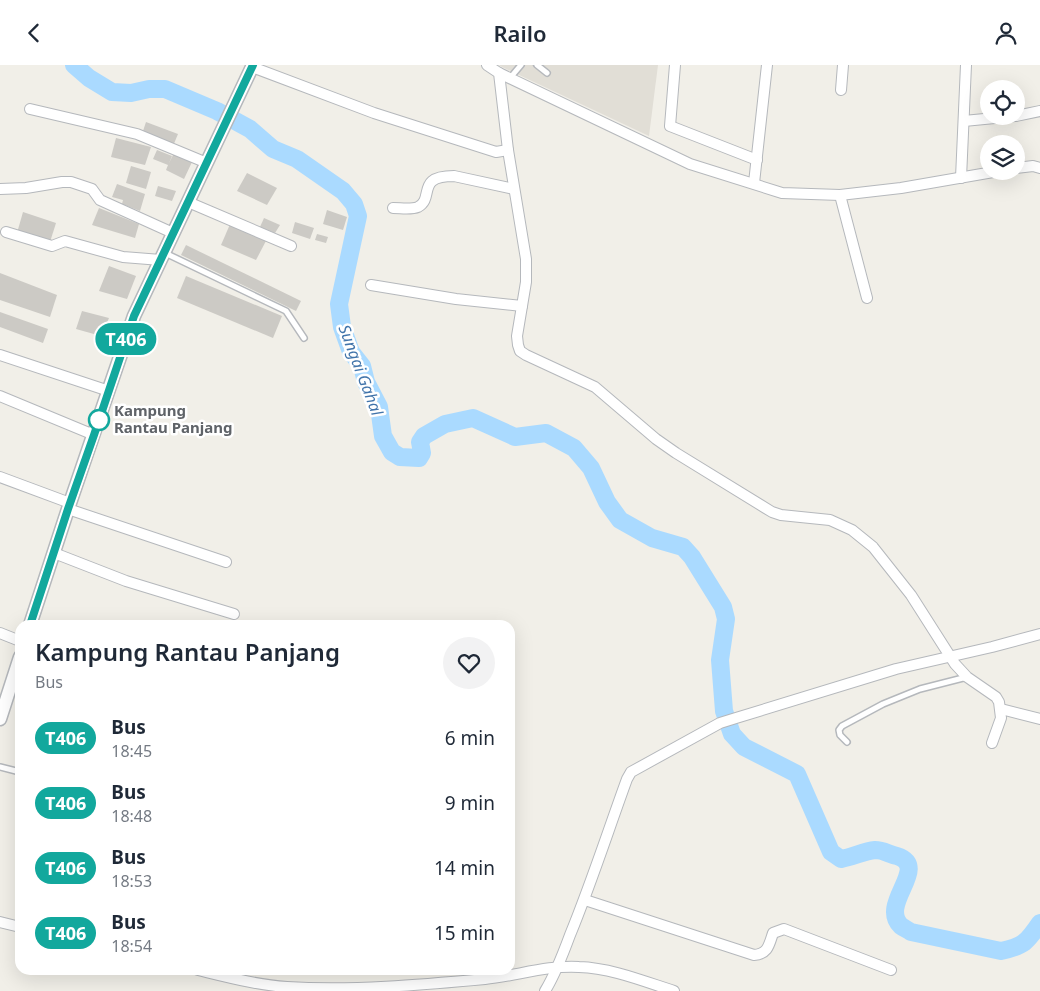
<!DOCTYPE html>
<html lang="en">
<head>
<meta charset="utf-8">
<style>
  :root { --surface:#fff; --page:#f2f2f3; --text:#1f2937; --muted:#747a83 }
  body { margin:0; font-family:"Noto Sans",sans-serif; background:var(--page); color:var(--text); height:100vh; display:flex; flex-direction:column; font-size:19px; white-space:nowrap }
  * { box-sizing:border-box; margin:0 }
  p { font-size:16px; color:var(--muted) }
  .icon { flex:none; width:28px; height:28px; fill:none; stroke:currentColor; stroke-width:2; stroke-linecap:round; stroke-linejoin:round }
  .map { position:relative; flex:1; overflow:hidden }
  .panel { position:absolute; left:15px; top:555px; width:500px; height:355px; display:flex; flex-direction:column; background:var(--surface); border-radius:15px; box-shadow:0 5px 20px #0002 }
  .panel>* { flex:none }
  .badge { padding:0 10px; border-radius:16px; font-size:18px; line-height:32px }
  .buttons { position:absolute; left:980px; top:15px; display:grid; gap:10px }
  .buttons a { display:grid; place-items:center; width:45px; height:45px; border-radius:50%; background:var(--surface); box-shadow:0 5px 20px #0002; font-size:25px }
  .map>.badge { position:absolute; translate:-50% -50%; box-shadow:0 0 0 2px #fff }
  .round { display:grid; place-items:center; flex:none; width:52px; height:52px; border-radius:26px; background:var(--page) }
  .headline { display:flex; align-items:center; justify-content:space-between; height:85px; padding:0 20px }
  h1 { font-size:24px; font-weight:600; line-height:38px }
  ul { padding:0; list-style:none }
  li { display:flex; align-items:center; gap:15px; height:65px; padding:0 20px }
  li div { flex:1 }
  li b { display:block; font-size:19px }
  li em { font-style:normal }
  li .badge { min-width:55px; font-weight:700; text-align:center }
  header { display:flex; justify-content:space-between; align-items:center; height:65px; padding:0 20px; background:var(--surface); font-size:22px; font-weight:600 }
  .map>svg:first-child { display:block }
  .education { fill:#e1ded6 }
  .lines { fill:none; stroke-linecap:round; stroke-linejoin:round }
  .river { stroke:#aadaff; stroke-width:18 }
  .building { fill:#cccac5 }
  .service-casing { stroke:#b5b8bc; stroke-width:8 }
  .minor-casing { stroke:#b5b8bc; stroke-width:12 }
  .tertiary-casing { stroke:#b5b8bc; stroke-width:15 }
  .service { stroke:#fff; stroke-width:5 }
  .minor { stroke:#fff; stroke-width:10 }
  .tertiary { stroke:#fff; stroke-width:12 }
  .line-casing { stroke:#fff; stroke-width:11 }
  .line { stroke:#12a89d; stroke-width:8 }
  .stop-dot { fill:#fff; stroke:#12a89d; stroke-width:2.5 }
  .labels { text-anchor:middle; stroke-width:5; stroke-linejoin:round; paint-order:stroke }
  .stop-label { font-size:15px; font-weight:bold; fill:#5f6368; stroke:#fff; text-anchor:start }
  .water-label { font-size:16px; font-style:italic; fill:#4174aa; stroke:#fff }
</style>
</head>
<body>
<header><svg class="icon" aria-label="back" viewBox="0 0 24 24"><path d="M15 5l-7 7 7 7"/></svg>Railo<svg class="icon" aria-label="person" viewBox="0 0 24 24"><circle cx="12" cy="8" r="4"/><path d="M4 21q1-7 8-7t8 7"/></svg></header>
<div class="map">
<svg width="1040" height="926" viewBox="0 0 1040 926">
  <rect width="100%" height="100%" fill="#f1efe8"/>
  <!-- education -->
  <path class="education" d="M499,0H658L649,71L502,2Z"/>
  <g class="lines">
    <!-- river -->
    <path class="river" d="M74,0L89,13L112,27L131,28L149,24H165L217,46L250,64L273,84L297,94L343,126L354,139L358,151L339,239L342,262L351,287L362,301L366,317L379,342L383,371L392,387L400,392L419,393L422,388L420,377L424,371L445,359L473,353L515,372L546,368L574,383L591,403L607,437L620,455L652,473L683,482L692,492L723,542L726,554L720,595L724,646L732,669L744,682L797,709L831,787L841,794C853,792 864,786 875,785C884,785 888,789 897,791C931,802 878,839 901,861C904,863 908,865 911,867L1001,886C1024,881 1027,877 1040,858"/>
  </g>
  <!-- building -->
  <g class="building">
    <path d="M146,57L178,69L173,81L142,69Z"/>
    <path d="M116,73L151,82L145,100L111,92Z"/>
    <path d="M157,85L172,91L169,98L174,88L192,97L184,114L166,105L168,100L153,94Z"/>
    <path d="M131,101L151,107L146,124L126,118Z"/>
    <path d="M247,108L277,123L267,140L237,126Z"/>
    <path d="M117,119L145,129L140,146L122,139L123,135L112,132Z"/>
    <path d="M158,121L176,126L172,136L155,131Z"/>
    <path d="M99,143L139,159L135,173L92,160Z"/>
    <path d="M327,145L347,152L343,165L323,159Z"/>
    <path d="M23,147L56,158L50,177L17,168Z"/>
    <path d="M264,153L280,160L275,168L260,162Z"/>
    <path d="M231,157L267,174L256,195L221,180Z"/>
    <path d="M295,157L314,163L310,174L292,168Z"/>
    <path d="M317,169L328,172L326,178L315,175Z"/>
    <path d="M186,180L301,236L296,246L181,190Z"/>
    <path d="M109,201L136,211L127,234L99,226Z"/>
    <path d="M0,208L57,230L50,252L0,235Z"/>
    <path d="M186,211L282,251L273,273L177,233Z"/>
    <path d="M82,246L109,253L101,271L76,264Z"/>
    <path d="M0,247L48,264L43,278L0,262Z"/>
  </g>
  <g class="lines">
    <!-- service casing -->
    <g class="service-casing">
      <g id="service">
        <path d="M537,0L547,8"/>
        <path d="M510,13L521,0"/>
        <path d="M165,188L286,246L304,273"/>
        <path d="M847,677L840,670L839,665L842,661L883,639L920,624L967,612"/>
        <path d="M0,702L20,707"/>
      </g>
    </g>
    <!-- minor casing -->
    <g class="minor-casing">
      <g id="minor">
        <path d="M487,0L499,8L508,85L526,194V217L517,271L518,280L520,286L526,290L595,322L656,374L676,388L772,447L781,450L830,455L852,465L873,482L911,530L955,599L967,612L996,632L999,637L1001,653L992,678"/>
        <path d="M675,0L670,61L757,95"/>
        <path d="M252,2L374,48L496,87L508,85"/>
        <path d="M499,8L690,99L782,128L840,130L901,123L999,106"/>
        <path d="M841,25L843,0"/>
        <path d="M30,44L137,69L207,98"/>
        <path d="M1016,51L1040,46"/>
        <path d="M964,56L1015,51"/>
        <path d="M1016,103L1033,101L1040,103"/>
        <path d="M961,113L966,0"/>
        <path d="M754,118L767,0"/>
        <path d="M0,124L26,123L62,117H71L92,124L100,135L173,168"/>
        <path d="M840,130L867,233"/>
        <path d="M188,137L291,181"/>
        <path d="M393,143C401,143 411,145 418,142C435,133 415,111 454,111L514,124"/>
        <path d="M6,167L52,181L65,176L123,192L161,195"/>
        <path d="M371,220L456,234L522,241"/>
        <path d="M0,290L109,326"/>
        <path d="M0,331L94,370"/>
        <path d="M0,412L70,438"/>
        <path d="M68,444L226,497"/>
        <path d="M54,488L126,516L234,549"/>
        <path d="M0,568L20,576"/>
        <path d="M1001,644L1040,654"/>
        <path d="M585,835L754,890C768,889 769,880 773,868L784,864L891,905"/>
        <path d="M0,857L20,862"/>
        <path d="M198,905C227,912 257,920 287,922C352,926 420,920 485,914C516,911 547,900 579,902C611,903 643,916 674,926"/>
        <path d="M545,926C556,908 563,889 570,870C591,819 608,766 627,714L631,707L720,658L736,653L896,604L992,582L1040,569"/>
      </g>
    </g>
    <!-- tertiary casing -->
    <g class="tertiary-casing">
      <g id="tertiary">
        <path d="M30,560L70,438L134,251L253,0"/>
        <path d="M0,654L20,592"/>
      </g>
    </g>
    <!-- service -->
    <use href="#service" class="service"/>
    <!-- minor -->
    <use href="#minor" class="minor"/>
    <!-- tertiary -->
    <use href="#tertiary" class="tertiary"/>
  </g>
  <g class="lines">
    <!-- line casing -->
    <g class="line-casing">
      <path id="line" d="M30,560L68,444L94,370L134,251L253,0"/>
    </g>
    <!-- line -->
    <use href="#line" class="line"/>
  </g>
  <!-- markers -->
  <circle class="stop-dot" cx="99" cy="355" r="10"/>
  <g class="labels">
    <!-- stop labels -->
    <g class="stop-label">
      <text x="114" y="351">Kampung<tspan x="114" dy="17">Rantau Panjang</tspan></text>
    </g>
    <!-- water labels -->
    <g class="water-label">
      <text transform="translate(361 305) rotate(69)" y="6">Sungai Gahal</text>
    </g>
  </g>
</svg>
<div class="buttons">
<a><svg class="icon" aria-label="locate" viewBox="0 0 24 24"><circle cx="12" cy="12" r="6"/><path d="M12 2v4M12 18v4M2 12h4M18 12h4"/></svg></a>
<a><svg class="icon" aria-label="layers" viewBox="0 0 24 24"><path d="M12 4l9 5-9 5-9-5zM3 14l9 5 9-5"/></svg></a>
</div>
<b class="badge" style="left:126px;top:274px;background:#12a89d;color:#fff">T406</b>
<section class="panel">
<div class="headline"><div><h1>Kampung Rantau Panjang</h1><p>Bus</p></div><a class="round"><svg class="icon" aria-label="heart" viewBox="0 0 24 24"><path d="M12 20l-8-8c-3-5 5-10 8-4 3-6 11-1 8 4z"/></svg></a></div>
<ul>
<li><span class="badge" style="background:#12a89d;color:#fff">T406</span><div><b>Bus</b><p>18:45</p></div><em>6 min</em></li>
<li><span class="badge" style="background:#12a89d;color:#fff">T406</span><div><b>Bus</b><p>18:48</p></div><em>9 min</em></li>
<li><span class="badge" style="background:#12a89d;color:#fff">T406</span><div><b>Bus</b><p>18:53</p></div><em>14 min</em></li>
<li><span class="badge" style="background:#12a89d;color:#fff">T406</span><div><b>Bus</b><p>18:54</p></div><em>15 min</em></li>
</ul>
</section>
</div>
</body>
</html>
